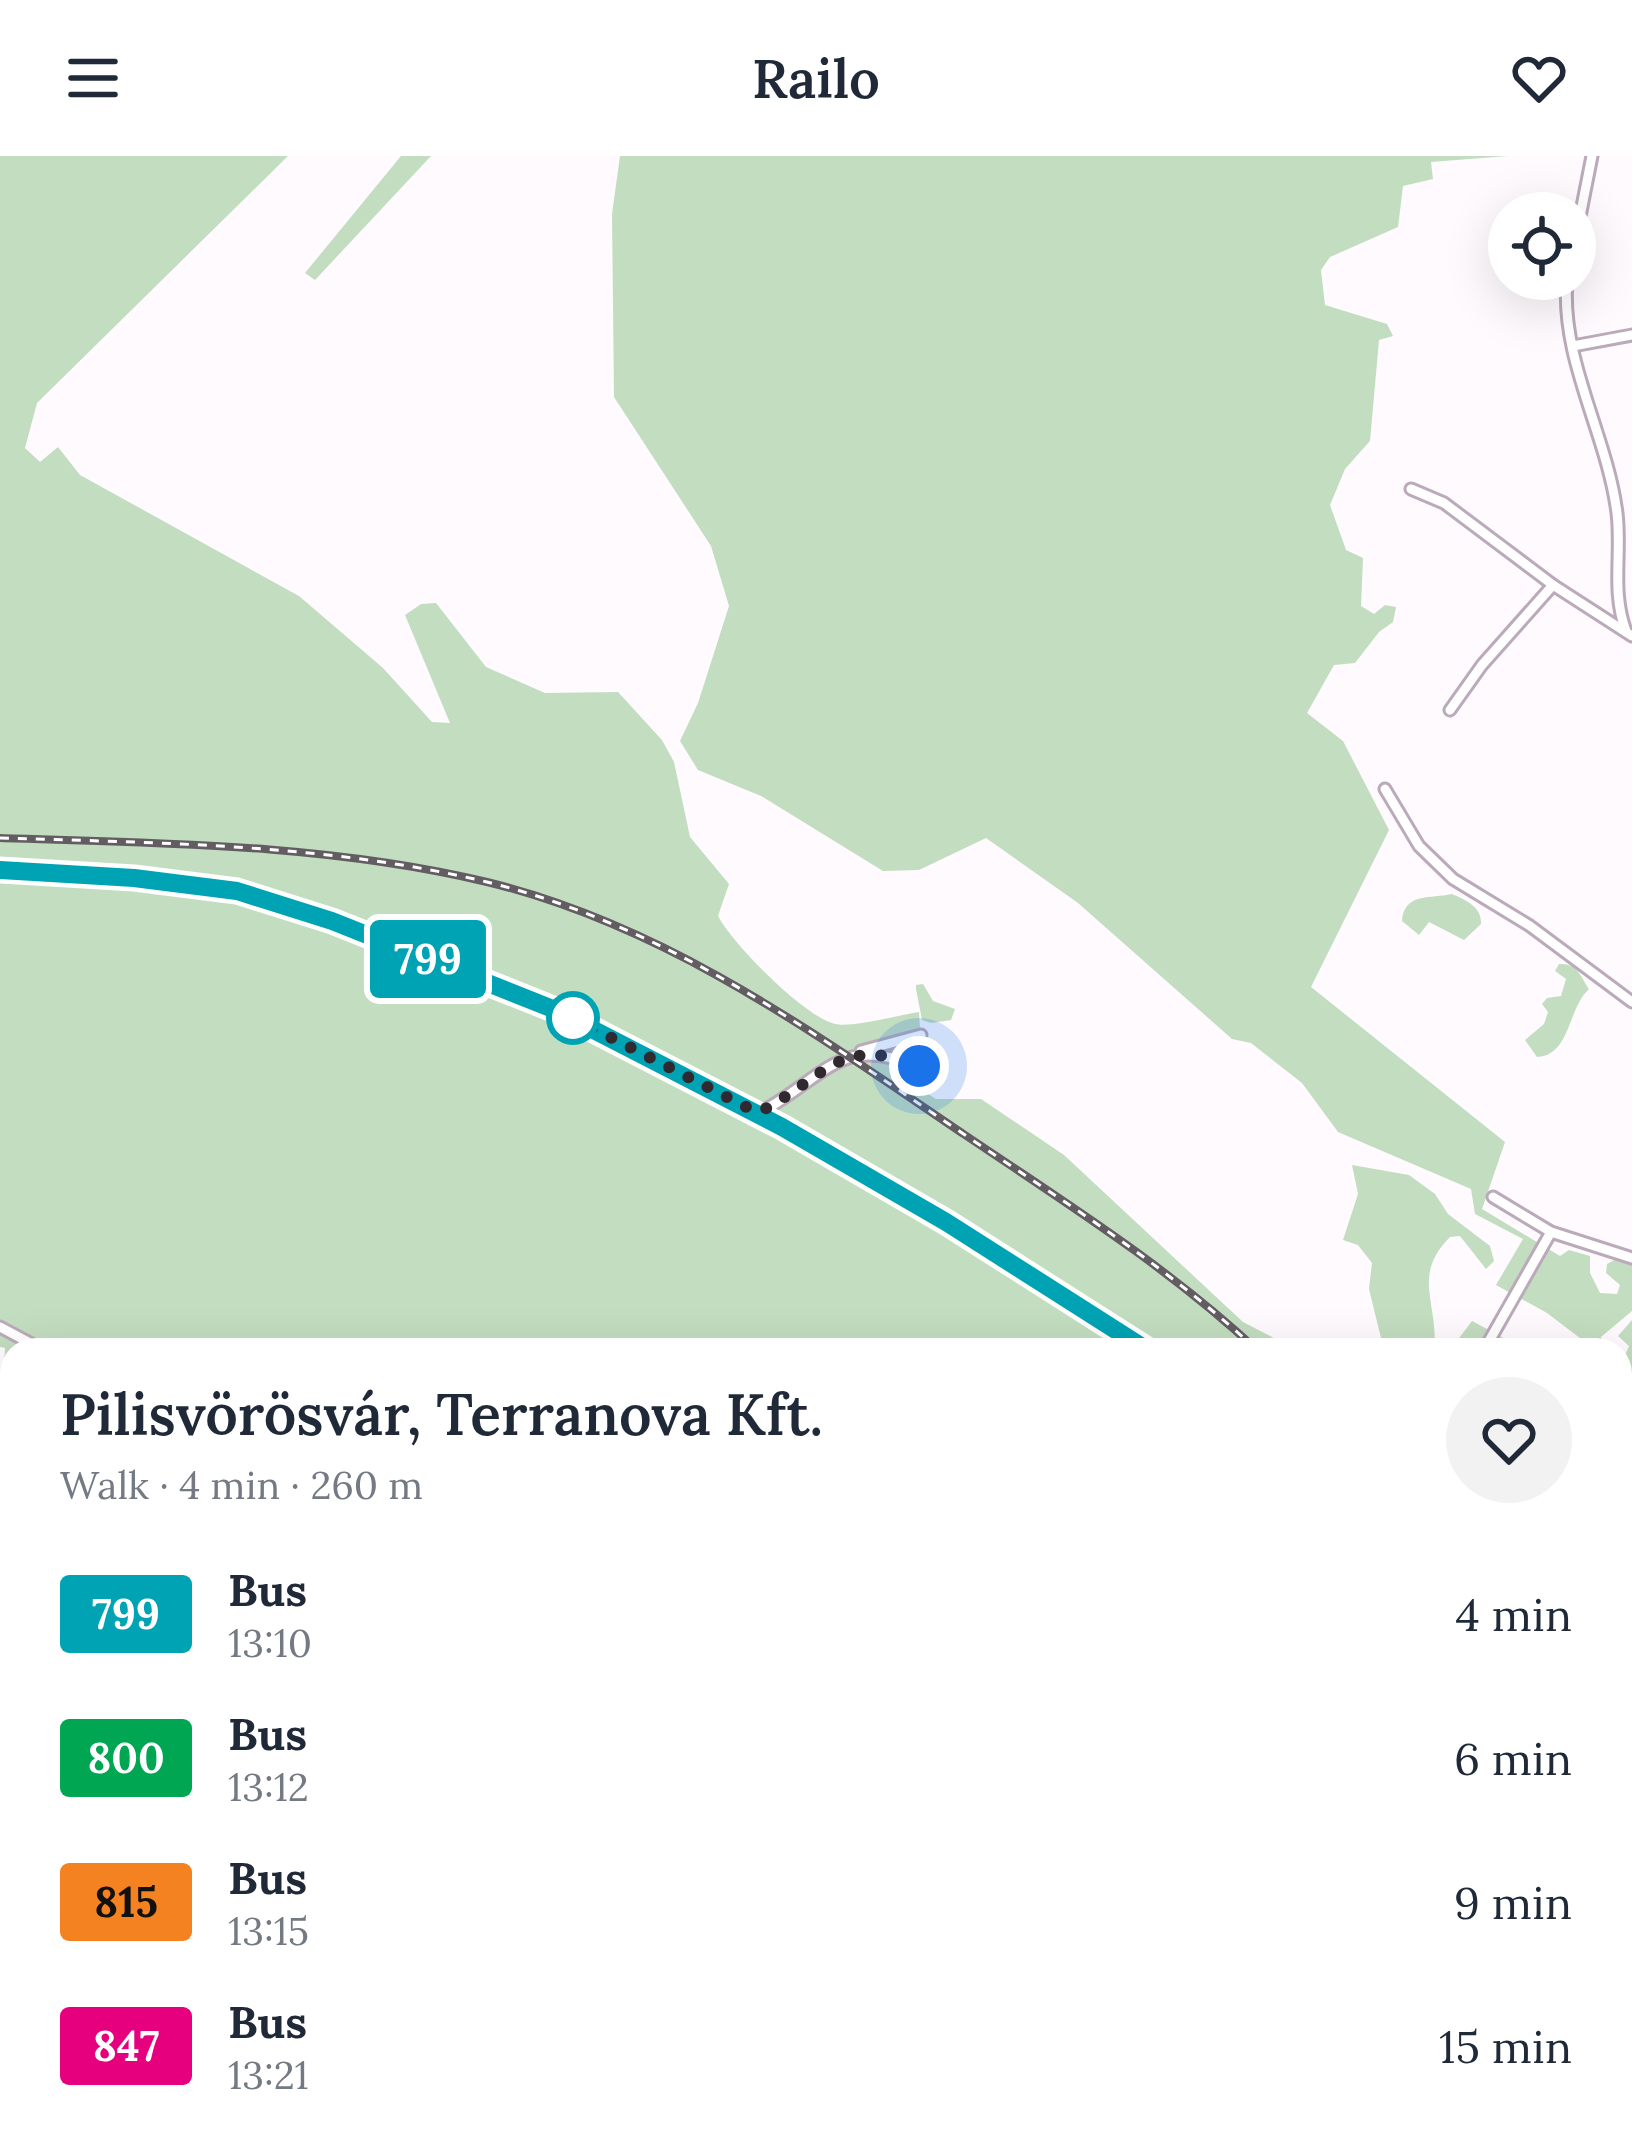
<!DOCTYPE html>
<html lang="en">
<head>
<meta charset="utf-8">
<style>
  :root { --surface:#fff; --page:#f2f2f3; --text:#1f2937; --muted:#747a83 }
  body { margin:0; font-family:Lora,serif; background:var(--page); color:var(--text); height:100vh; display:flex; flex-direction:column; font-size:45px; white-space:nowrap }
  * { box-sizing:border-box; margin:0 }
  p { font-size:39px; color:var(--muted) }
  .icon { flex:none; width:66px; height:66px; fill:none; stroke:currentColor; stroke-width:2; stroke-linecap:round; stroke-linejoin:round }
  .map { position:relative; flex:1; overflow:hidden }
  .sheet { position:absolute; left:0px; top:1182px; width:1632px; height:807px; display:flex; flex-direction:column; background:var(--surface); border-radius:36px 36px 0 0; box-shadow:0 12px 48px #0002 }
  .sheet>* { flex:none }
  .badge { padding:0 24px; border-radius:9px; font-size:42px; line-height:78px }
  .buttons { position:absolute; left:1488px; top:36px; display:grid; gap:24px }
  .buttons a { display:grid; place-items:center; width:108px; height:108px; border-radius:50%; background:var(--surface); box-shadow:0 12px 48px #0002; font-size:60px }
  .you { position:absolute; width:60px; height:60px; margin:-30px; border:9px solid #fff; border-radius:50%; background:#1a73e8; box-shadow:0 0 0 18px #1a73e833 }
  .map>.badge { position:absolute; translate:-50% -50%; box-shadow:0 0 0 6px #fff }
  .round { display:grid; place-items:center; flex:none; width:126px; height:126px; border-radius:63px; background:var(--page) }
  .headline { display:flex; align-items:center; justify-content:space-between; height:204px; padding:0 60px }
  h1 { font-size:57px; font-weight:600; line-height:90px }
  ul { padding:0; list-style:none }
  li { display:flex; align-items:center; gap:36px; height:144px; padding:0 60px }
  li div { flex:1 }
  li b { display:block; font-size:45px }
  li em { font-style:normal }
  li .badge { min-width:132px; font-weight:700; text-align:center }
  header { display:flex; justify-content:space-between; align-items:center; height:156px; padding:0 60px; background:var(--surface); font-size:54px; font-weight:600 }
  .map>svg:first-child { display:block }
  .green { fill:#c3ddc0 }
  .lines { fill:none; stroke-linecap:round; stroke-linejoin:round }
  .stream { stroke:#b1eaef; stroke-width:3 }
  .minor-casing { stroke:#bbaaba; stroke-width:15 }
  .secondary-casing { stroke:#bbaaba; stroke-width:20 }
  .primary-casing { stroke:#dad8da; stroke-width:21 }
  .minor { stroke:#fff; stroke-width:9 }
  .secondary { stroke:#fff; stroke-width:14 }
  .primary { stroke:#ec9d9d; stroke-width:15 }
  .rail-casing { stroke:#635d63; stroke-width:8 }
  .rail { stroke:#fff; stroke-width:3; stroke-dasharray:9; stroke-linecap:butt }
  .line-casing { stroke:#fff; stroke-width:27 }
  .line { stroke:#00a3b4; stroke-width:18 }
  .walk { stroke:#302930; stroke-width:12; stroke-dasharray:0 21.6 }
  .stop-dot { fill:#fff; stroke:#00a3b4; stroke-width:6 }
</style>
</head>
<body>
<header><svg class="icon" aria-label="menu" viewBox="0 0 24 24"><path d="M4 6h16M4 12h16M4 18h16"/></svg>Railo<svg class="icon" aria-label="heart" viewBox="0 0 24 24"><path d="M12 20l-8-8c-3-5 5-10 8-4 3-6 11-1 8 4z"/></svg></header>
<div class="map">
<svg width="1632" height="1987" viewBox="0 0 1632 1987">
  <rect width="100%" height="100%" fill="#fefafe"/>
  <!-- green -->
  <g class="green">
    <path d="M0,0H288L37,247L25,292L40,306L58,291L80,319L299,440L383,512L432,566L450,567L405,459L421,448L436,447L486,511L545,537L618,536L662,584L674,606L690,681L729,728L718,760C733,788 803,860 835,868C852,872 899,859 919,856L921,890L912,928L936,943H981L1064,999L1243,1166L1291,1191L1309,1194H12V1282L0,1278L5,1192L0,1191Z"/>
    <path d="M401,0H431L315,124L305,117Z"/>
    <path d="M620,0H1508L1431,6L1433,23L1403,30L1398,71L1330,101L1321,114L1325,149L1387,168L1393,180L1379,184L1370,285L1345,313L1330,349L1346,394L1363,402L1361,450L1374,458L1385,449L1396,451L1393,466L1379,476L1355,507L1334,509L1307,557L1343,585L1389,674L1311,831L1505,986L1482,1053L1560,1100L1569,1094L1590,1100V1117L1600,1137L1617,1138L1620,1129L1606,1117L1607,1108L1616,1103L1632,1107V1155L1601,1181L1603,1187L1597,1184L1589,1189L1547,1157L1496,1129L1523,1083L1475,1058L1471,1033L1338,976L1302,927L1251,887L1232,883L1078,747L986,682L919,714L883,715L761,640L698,614L680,585L698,547L729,450L711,390L614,241L612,58Z"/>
    <path d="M1452,738C1466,744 1482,751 1481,768L1464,784L1429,766L1419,779L1402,765C1404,736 1431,743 1452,738Z"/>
    <path d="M1559,808C1578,807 1580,820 1589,833C1567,853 1571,899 1537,901L1525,884L1544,868L1548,856L1542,848L1547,842L1561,840L1566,823L1555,815Z"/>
    <path d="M923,828L933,845L955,853L951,864L931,867L922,864L916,833V829Z"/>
    <path d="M1352,1009L1409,1019L1435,1038L1448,1058L1490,1090L1494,1105L1486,1113L1460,1080L1450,1081C1414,1118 1435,1140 1435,1188L1428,1194H1384L1369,1133L1372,1107L1358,1089L1343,1084L1358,1038Z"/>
    <path d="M1632,1164V1237L1620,1252V1212L1629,1190L1618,1180Z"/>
    <path d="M1472,1165L1526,1194H1450Z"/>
    <path d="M1632,1318V1417L1620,1415V1320Z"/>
    <path d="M0,1808L12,1812V1977H1034L1035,1986L1090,1984L1088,1987H0Z"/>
    <path d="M1632,1936V1987H1608L1610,1977H1620V1945Z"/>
    <path d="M1354,1977H1471L1464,1987H1347Z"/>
  </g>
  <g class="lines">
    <!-- stream -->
    <path class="stream" d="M1491,1987L1509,1977"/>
    <!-- minor casing -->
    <g class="minor-casing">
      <g id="minor">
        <path d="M1575,86L1592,0"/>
        <path d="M1567,123C1560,204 1607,278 1617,357C1622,398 1611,435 1626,475"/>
        <path d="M1573,190L1632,179"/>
        <path d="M1411,333L1444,347L1553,429L1632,480"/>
        <path d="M1450,554L1482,509L1553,429"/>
        <path d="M1385,633L1419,690L1453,723L1530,770L1632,846"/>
        <path d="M861,895L921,879"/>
        <path d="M754,955L768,952C829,916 844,879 919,911"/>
        <path d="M1493,1041L1551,1076L1632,1102"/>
        <path d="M0,1171L43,1194"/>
        <path d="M1484,1194L1551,1076"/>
        <path d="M1620,1326L1632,1323"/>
        <path d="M0,1424L12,1432"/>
        <path d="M0,1815L12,1819"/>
        <path d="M1620,1871L1632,1878"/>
        <path d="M1620,1902L1632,1893"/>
        <path d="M1536,1977L1540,1987"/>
        <path d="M1319,1987L1328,1977"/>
        <path d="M1483,1987L1494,1977"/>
      </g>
    </g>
    <!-- secondary casing -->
    <g class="secondary-casing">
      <g id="secondary">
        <path d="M1111,1194L1121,1177"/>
        <path d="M1620,1764L1632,1773"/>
      </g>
    </g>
    <!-- primary casing -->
    <g class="primary-casing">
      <g id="primary">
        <path d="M0,714L134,722L237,735L332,765L553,853L782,971L946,1066L1147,1194"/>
        <path d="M1620,1406L1632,1407"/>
      </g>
    </g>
    <!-- minor -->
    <use href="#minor" class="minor"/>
    <!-- secondary -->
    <use href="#secondary" class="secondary"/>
    <!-- primary -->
    <use href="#primary" class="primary"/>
    <!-- rail casing -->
    <g class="rail-casing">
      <g id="rail">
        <path d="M0,682C161,687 329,688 487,726C667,770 814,877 965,979C1066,1047 1168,1111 1257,1194"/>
        <path d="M1620,1357L1632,1355"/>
      </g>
    </g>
    <!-- rail -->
    <use href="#rail" class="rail"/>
  </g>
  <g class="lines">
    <!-- line casing -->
    <g class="line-casing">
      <path id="line" d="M0,714L134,722L237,735L332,765L553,853L782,971L946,1066L1147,1194"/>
    </g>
    <!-- line -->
    <use href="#line" class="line"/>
    <!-- walk -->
    <path class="walk" d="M573,862L754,955L767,952C829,916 844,880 919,910"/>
  </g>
  <!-- markers -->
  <circle class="stop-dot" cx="573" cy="862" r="24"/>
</svg>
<div class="buttons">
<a><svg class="icon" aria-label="locate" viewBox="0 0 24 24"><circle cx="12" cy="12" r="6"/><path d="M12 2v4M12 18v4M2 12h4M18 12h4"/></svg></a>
</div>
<div class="you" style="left:919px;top:910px"></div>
<b class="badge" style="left:428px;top:803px;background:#00a3b4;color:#fff">799</b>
<section class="sheet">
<div class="headline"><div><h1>Pilisvörösvár, Terranova Kft.</h1><p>Walk · 4 min · 260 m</p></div><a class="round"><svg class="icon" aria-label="heart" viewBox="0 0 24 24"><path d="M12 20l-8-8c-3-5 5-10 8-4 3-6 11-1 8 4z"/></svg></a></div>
<ul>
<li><span class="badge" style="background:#00a3b4;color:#fff">799</span><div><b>Bus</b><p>13:10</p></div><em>4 min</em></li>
<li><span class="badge" style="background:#00a651;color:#fff">800</span><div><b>Bus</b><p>13:12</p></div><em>6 min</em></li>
<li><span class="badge" style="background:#f58220;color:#111">815</span><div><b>Bus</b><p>13:15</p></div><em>9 min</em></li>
<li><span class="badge" style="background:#e6007e;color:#fff">847</span><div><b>Bus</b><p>13:21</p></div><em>15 min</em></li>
</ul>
</section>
</div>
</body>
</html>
